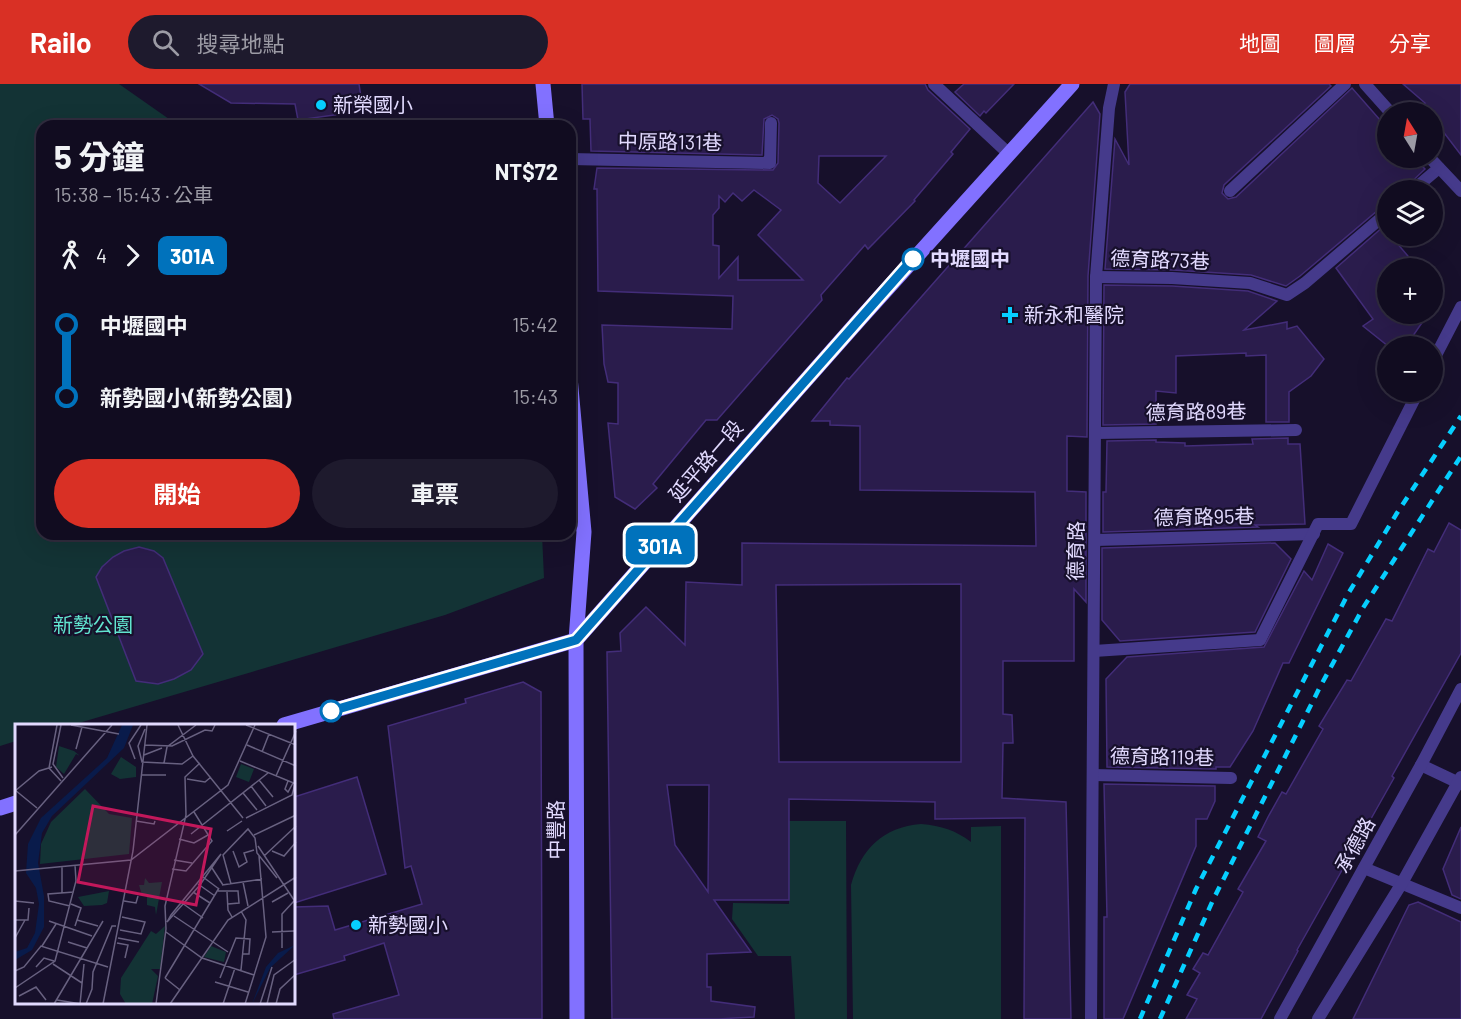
<!DOCTYPE html>
<html lang="zh-TW">
<head>
<meta charset="utf-8">
<style>
  :root { --surface:#110c20; --page:#1e1a2d; --text:#f1f3f6; --muted:#9c9ba5; --line:#302c3e; --accent:#d93025 }
  body { margin:0; font-family:Barlow,"Noto Sans TC",sans-serif; background:var(--page); color:var(--text); height:100vh; display:flex; flex-direction:column; font-size:22px; white-space:nowrap }
  * { box-sizing:border-box; margin:0 }
  p { font-size:20px; color:var(--muted) }
  .icon { flex:none; width:33px; height:33px; fill:none; stroke:currentColor; stroke-width:2; stroke-linecap:round; stroke-linejoin:round }
  .map { position:relative; flex:1; overflow:hidden }
  .sheet { position:absolute; left:36px; top:36px; width:540px; height:420px; display:flex; flex-direction:column; background:var(--surface); border-radius:18px; box-shadow:0 6px 24px #0002,0 0 0 2px var(--line) }
  .sheet>* { flex:none }
  .badge { padding:0 12px; border-radius:9px; font-size:21px; line-height:39px }
  .needle { width:39px; rotate:349deg }
  .controls { position:absolute; left:1377px; top:18px; display:grid; gap:12px }
  .controls a { display:grid; place-items:center; width:66px; height:66px; border-radius:50%; background:var(--surface); box-shadow:0 6px 24px #0002,0 0 0 2px var(--line); font-size:30px }
  .map>.badge { position:absolute; translate:-50% -50%; box-shadow:0 0 0 3px #fff }
  .legs { display:flex; align-items:center; gap:9px; height:66px; padding:0 18px; font-size:20px }
  .legs p { margin-inline-start:auto }
  .summary { display:flex; align-items:center; justify-content:space-between; height:102px; padding:0 18px }
  h1 { font-size:33px; font-weight:700; line-height:45px }
  .cta { display:flex; gap:12px; margin-top:auto; padding:12px 18px }
  .cta a { flex:1; height:69px; border-radius:36px; background:var(--accent); color:#fff; font-size:24px; font-weight:700; line-height:69px; text-align:center }
  .cta a+a { background:var(--page); color:var(--text) }
  ul { padding:0 18px; list-style:none }
  li { display:flex; align-items:center; gap:21px; height:72px; font-size:22px }
  li i { display:grid; place-items:center; width:9px; height:100%; margin:0 8px; background:currentColor }
  li i::after { content:''; width:15px; height:15px; margin:-8px; border:4px solid; border-radius:50%; background:var(--surface) }
  li p { margin-inline-start:auto }
  li:first-child i { background:linear-gradient(#0000 50%,currentColor 0) }
  li:last-child i { background:linear-gradient(currentColor 50%,#0000 0) }
  header { display:flex; align-items:center; gap:36px; box-sizing:border-box; height:84px; padding:0 30px; background:var(--accent); color:#fff }
  header strong { font-size:28px }
  nav { display:flex; gap:33px; margin-inline-start:auto; font-size:21px }
  .search { width:420px; height:54px; background:var(--page); display:flex; align-items:center; gap:15px; box-sizing:border-box; padding:0 21px; border-radius:33px; color:var(--muted); font-size:22px }
  .map>svg:first-child { display:block }
  .green { fill:#133335 }
  .building { fill:#2a1c4c; stroke:#432d79; stroke-width:1.5; fill-rule:evenodd }
  .lines { fill:none; stroke-linecap:round; stroke-linejoin:round }
  .service { stroke:#453a8b; stroke-width:12 }
  .secondary { stroke:#8271ff; stroke-width:15 }
  .rail { stroke:#06cfff; stroke-width:4.5; stroke-dasharray:9 8; stroke-linecap:butt }
  .line-1-casing { stroke:#fff; stroke-width:14 }
  .line-1 { stroke:#0072bc; stroke-width:9 }
  .poi-dot { fill:#06cfff; stroke:#17102b; stroke-width:2 }
  .stop-1-dot { fill:#fff; stroke:#0072bc; stroke-width:3 }
  .labels { text-anchor:middle; stroke-width:4.5; stroke-linejoin:round; paint-order:stroke }
  .poi-label { font-size:20px; fill:#e2daff; stroke:#17102b; text-anchor:start }
  .street-label { font-size:20px; fill:#e2daff; stroke:#17102b }
  .stop-label { font-size:20px; font-weight:bold; fill:#e2daff; stroke:#17102b; text-anchor:start }
  .park-label { font-size:20px; fill:#61e4cf; stroke:#17102b }
  .inset-road { fill:none; stroke:#686180; stroke-width:1.5 }
  .view { fill:#c2185b; fill-opacity:0.15; stroke:#c2185b; stroke-width:3 }
  .inset-edge { fill:none; stroke:#e2daff; stroke-width:3 }
</style>
</head>
<body>
<header>
<strong>Railo</strong>
<div class="search"><svg class="icon" aria-label="search" viewBox="0 0 24 24"><circle cx="10" cy="10" r="6"/><path d="M15 15l6 6"/></svg>搜尋地點</div>
<nav><a>地圖</a><a>圖層</a><a>分享</a></nav>
</header>
<div class="map">
<svg width="1461" height="935" viewBox="0 0 1461 935">
  <rect width="100%" height="100%" fill="#17102b"/>
  <!-- green -->
  <g class="green">
    <path d="M0,0H119L179,42H42V450H542L544,494L445,531L72,641H16V657L0,662Z"/>
    <path d="M789,737H846L847,935H795L791,872H758L732,835L733,819L789,820Z"/>
    <path d="M921,740C942,742 955,746 971,758V743L1001,742V935H853L851,801C861,765 883,743 921,740Z"/>
  </g>
  <!-- building -->
  <g class="building">
    <path d="M199,0H359L363,27L298,36L295,20L231,19Z"/>
    <path d="M582,0H925L928,6L970,45L951,68L953,70L914,116L915,117L868,165L865,161L821,211L822,216L717,336H706L653,400L657,404L635,425L615,413L608,339L618,340V299L608,298L604,280L602,241L732,245L733,212L598,207L597,105H594L597,84L773,86L778,79L779,39L778,35L772,31L764,35L762,71L591,67L590,35H583ZM819,72H886L840,119L818,99ZM754,106L781,126L758,151L803,196H738V173L719,194V162L713,161V131L719,124V112L725,118L733,109L742,117Z"/>
    <path d="M964,0H1014L986,29L984,27L980,32L955,8Z"/>
    <path d="M1130,0H1329L1331,2L1224,101L1222,109L1228,115L1236,113L1352,4L1388,45V74H1414L1425,85L1403,106H1388V120L1383,122L1300,192L1286,202L1251,191L1173,186L1105,185L1115,55L1129,81L1125,8Z"/>
    <path d="M1403,0H1461V71L1432,33V28H1429L1423,20L1425,19Z"/>
    <path d="M1093,18L1100,30L1088,192L1087,353L1067,352V407L1086,408V518L1074,505V577H1003V630L1012,631L1013,659H1003L1002,714L1066,718L1071,935H1024L1025,734L935,735V718L789,715V816H714L751,868L707,870V903H711V917L755,923L754,933L718,935H612L607,568L621,567L620,549L646,523L685,561L686,498L742,501V459L1036,462L1035,408L860,406V342L830,341V337H812L847,294L849,295ZM961,500V678H779L776,501ZM667,701H709L708,808L675,761Z"/>
    <path d="M1384,142L1388,147V152H1391L1418,184H1388V230H1428L1406,262H1388L1363,242L1373,235L1336,184Z"/>
    <path d="M1104,201L1172,202L1248,207L1277,217L1244,246L1287,238V245L1297,242L1324,275L1311,292L1289,308V338H1266V271L1246,272V269L1176,272V309L1156,307V340L1103,341Z"/>
    <path d="M1288,354V360H1300L1305,440L1255,441L1258,443L1103,448V408H1106L1107,357L1156,356V358L1185,359V362L1253,360L1252,355Z"/>
    <path d="M1449,439L1461,446V569L1392,692L1394,694L1297,866L1298,867L1261,935H1186L1197,915L1187,911L1200,889L1193,885L1203,869L1208,871L1243,808L1238,805L1266,757L1258,753L1268,733L1282,708L1286,710L1323,645L1319,642L1347,596L1351,597L1386,535L1392,537L1428,465L1434,468Z"/>
    <path d="M1275,459L1291,475L1255,548L1120,557L1102,536V464Z"/>
    <path d="M1328,460L1343,469L1289,579H1283L1253,647L1230,683H1216V685L1107,683L1106,595L1127,573L1264,563L1304,487L1312,496Z"/>
    <path d="M139,463L154,467L163,474L203,570L191,586L174,595L158,600L136,597L96,493L102,483L113,473L124,467Z"/>
    <path d="M523,598L541,608L542,935H334L333,930L399,911L384,859L344,872L345,876L294,891V823L328,822L335,846L422,820L411,782L405,784L388,642L466,619L465,615Z"/>
    <path d="M357,693L386,790L294,819V713Z"/>
    <path d="M1104,700L1215,702V717L1207,735H1196V762L1123,935H1104V833H1107Z"/>
    <path d="M1461,743V815L1452,811L1443,785Z"/>
    <path d="M1418,818L1461,838V935H1353L1409,821Z"/>
  </g>
  <g class="lines">
    <!-- service -->
    <g class="service">
      <path d="M934,0L1008,69"/>
      <path d="M1365,0L1390,28"/>
      <path d="M1430,74L1461,107"/>
      <path d="M570,75L770,79L771,39"/>
      <path d="M1413,106L1439,84"/>
      <path d="M1230,107L1345,0"/>
      <path d="M1096,193L1172,194L1250,199L1287,211L1305,199L1388,128"/>
      <path d="M1432,279L1461,223"/>
      <path d="M1096,349L1296,346"/>
      <path d="M1095,456L1314,450"/>
      <path d="M1094,567L1260,556L1318,440H1351L1418,308"/>
      <path d="M1421,681L1461,700"/>
      <path d="M1093,691L1231,694"/>
      <path d="M1364,784L1461,824"/>
      <path d="M1091,935L1096,193L1109,24L1114,0"/>
      <path d="M1280,935L1421,681L1461,605"/>
      <path d="M1318,935L1402,799L1461,693"/>
    </g>
    <!-- secondary -->
    <g class="secondary">
      <path d="M543,0L547,42"/>
      <path d="M570,293L584,448L576,556L577,935"/>
      <path d="M284,641L576,556L860,235L1072,0"/>
      <path d="M0,724L16,719"/>
    </g>
    <!-- rail -->
    <g class="rail">
      <path d="M1140,935L1196,805L1348,510L1397,429L1461,332"/>
      <path d="M1160,935L1213,816L1320,603L1363,524L1461,372"/>
    </g>
  </g>
  <g class="lines">
    <!-- line-1 casing -->
    <g class="line-1-casing">
      <path id="line-1" d="M331,627L576,556L913,175"/>
    </g>
    <!-- line-1 -->
    <use href="#line-1" class="line-1"/>
  </g>
  <!-- markers -->
  <g class="poi-dot">
    <circle cx="321" cy="21" r="6"/>
    <path d="M1007 222h6v6h6v6h-6v6h-6v-6h-6v-6h6z"/>
    <circle cx="356" cy="841" r="6"/>
  </g>
  <g class="stop-1-dot">
    <circle cx="913" cy="175" r="10"/>
    <circle cx="331" cy="627" r="10"/>
  </g>
  <g class="labels">
    <!-- poi labels -->
    <g class="poi-label">
      <text x="333" y="28">新榮國小</text>
      <text x="1024" y="238">新永和醫院</text>
      <text x="368" y="848">新勢國小</text>
    </g>
    <!-- street labels -->
    <g class="street-label">
      <text transform="translate(670 58) rotate(1)" y="7">中原路131巷</text>
      <text transform="translate(1160 176) rotate(2)" y="7">德育路73巷</text>
      <text transform="translate(1196 328) rotate(-1)" y="7">德育路89巷</text>
      <text transform="translate(706 377) rotate(-49)" y="7">延平路一段</text>
      <text transform="translate(1204 433) rotate(-1)" y="7">德育路95巷</text>
      <text transform="translate(1076 467) rotate(-89)" y="7">德育路</text>
      <text transform="translate(1162 673) rotate(1)" y="7">德育路119巷</text>
      <text transform="translate(556 746) rotate(-90)" y="7">中豐路</text>
      <text transform="translate(1355 761) rotate(-61)" y="7">承德路</text>
    </g>
    <!-- stop labels -->
    <g class="stop-label">
      <text x="930" y="182">中壢國中</text>
    </g>
    <!-- park labels -->
    <g class="park-label">
      <text x="93" y="548">新勢公園</text>
    </g>
  </g>
  <!-- overview -->
  <g transform="translate(15 640)">
    <rect width="280" height="280" fill="#17102b"/>
    <path d="M44,22L59,27L65,32L61,30L49,50L41,43ZM106,33L121,43V53L105,55L96,50ZM226,40L239,45L234,58L221,53ZM70,65L94,90L117,94L114,130L25,140L26,120L36,98ZM130,154L134,159L147,158L141,191L140,183L132,181V172L127,171L124,161H129ZM94,167L92,179L87,181L69,182L63,173ZM150,202L145,245H136L143,252L137,280H111L105,270L106,254L136,207L141,210ZM196,222L211,228L209,238L189,233Z" fill="#133335"/>
    <path d="M107,1H118L109,24L37,92L27,109L23,139L29,172V203L17,226L0,236V228L12,224L20,209L24,180L21,164L11,149L13,120L26,94L92,34ZM280,221L255,244L237,280L251,243L263,229Z" fill="#091b4b"/>
    <path class="inset-road" d="M42,1L34,44L46,57M46,1L38,40L48,54M56,1L104,10M163,1L178,32L228,94M231,1L281,21M130,5L123,22L127,38L167,40L178,32M130,21L157,22L190,6L197,7L200,1M232,21L281,42M61,25L67,3M247,28L254,10M129,31L147,24M120,35L114,19L126,1M225,37L281,60M149,39L152,23L181,1M126,51H151M261,52L281,7M172,55L190,58L196,53M244,56L258,73M273,57L270,65L273,68L278,59M236,62L251,82M0,66L22,84M0,67L24,47L37,43M228,69L242,86M231,94L277,71L280,60M121,97L139,100L140,97M212,107L227,97M176,110L253,49M0,111L97,1M239,111L281,91M164,115L179,119L193,111M243,122L281,179M218,127L224,143L232,138L229,129L239,126M257,127L269,132L281,118M206,130L185,161L152,198L156,191ZM249,132L281,102M159,136L177,139M47,142V169M197,144L208,161M157,145L171,147L197,117L179,88M0,147L116,136L213,61L240,1M188,153L204,165M228,158L233,182M183,160L200,172M216,160L208,131L233,105L240,114L242,129L262,154M207,161L247,155M203,167H223L224,179L213,180M178,168L195,179M212,168L213,186L217,193M0,177L19,179M109,177L121,179L123,172M257,178L273,169M167,179L188,194M56,180L66,184L60,202M55,182L34,177L33,170L59,168M159,192L213,228M0,196H13L14,184M62,196L83,202M34,197L77,212M105,206L126,210L130,198L107,193M151,208L187,234L239,251M257,208L279,207M0,214L10,196M103,214L124,218M53,218L72,224M102,219L113,221L110,234M27,222L41,200M267,224V190L279,177M38,240L67,259M21,243L29,234L39,237M226,246L231,196L226,187M0,247L9,243L26,222L93,243M150,254L204,164M150,254L165,266M205,254L221,214L235,215L234,230H227M200,258L233,268M0,264L40,237L61,157L60,141M4,272L21,263L31,276M42,276L66,280M39,280L88,197M65,280L69,240M71,280L77,265L78,248L97,202H101M88,280L118,127L132,1M141,280L151,205L150,182L171,91L170,53L185,39M155,280L213,196L281,153M208,280L220,244M230,280L251,213L244,132M245,280L257,243M252,280L259,251L281,235M261,280L265,265L281,250"/>
    <path class="view" d="M78,82L196,105L181,181L63,158Z"/>
    <rect width="280" height="280" class="inset-edge"/>
  </g>
</svg>
<div class="controls">
<a><svg class="needle" viewBox="-14 -14 28 28"><path d="M0-13l5 13h-10z" fill="#e53935"/><path d="M0 13l5-13h-10z" fill="#9c9ba5"/></svg></a>
<a><svg class="icon" aria-label="layers" viewBox="0 0 24 24"><path d="M12 4l9 5-9 5-9-5zM3 14l9 5 9-5"/></svg></a>
<a>+</a>
<a>−</a>
</div>
<b class="badge" style="left:660px;top:461px;background:#0072bc;color:#fff">301A</b>
<section class="sheet">
<div class="summary"><div><h1>5 分鐘</h1><p>15:38 – 15:43 · 公車</p></div><b>NT$72</b></div>
<div class="legs"><svg class="icon" aria-label="walk" viewBox="0 0 24 24"><circle cx="13" cy="4" r="2"/><path d="M13 8l-2 6 4 7M11 14l-3 7M7 12l3-4h3l4 4"/></svg>4<svg class="icon" aria-label="forward" viewBox="0 0 24 24"><path d="M9 5l7 7-7 7"/></svg><b class="badge" style="background:#0072bc;color:#fff">301A</b></div>
<ul>
<li><i style="color:#0072bc"></i><b>中壢國中</b><p>15:42</p></li>
<li><i style="color:#0072bc"></i><b>新勢國小(新勢公園)</b><p>15:43</p></li>
</ul>
<div class="cta"><a>開始</a><a>車票</a></div>
</section>
</div>
</body>
</html>
